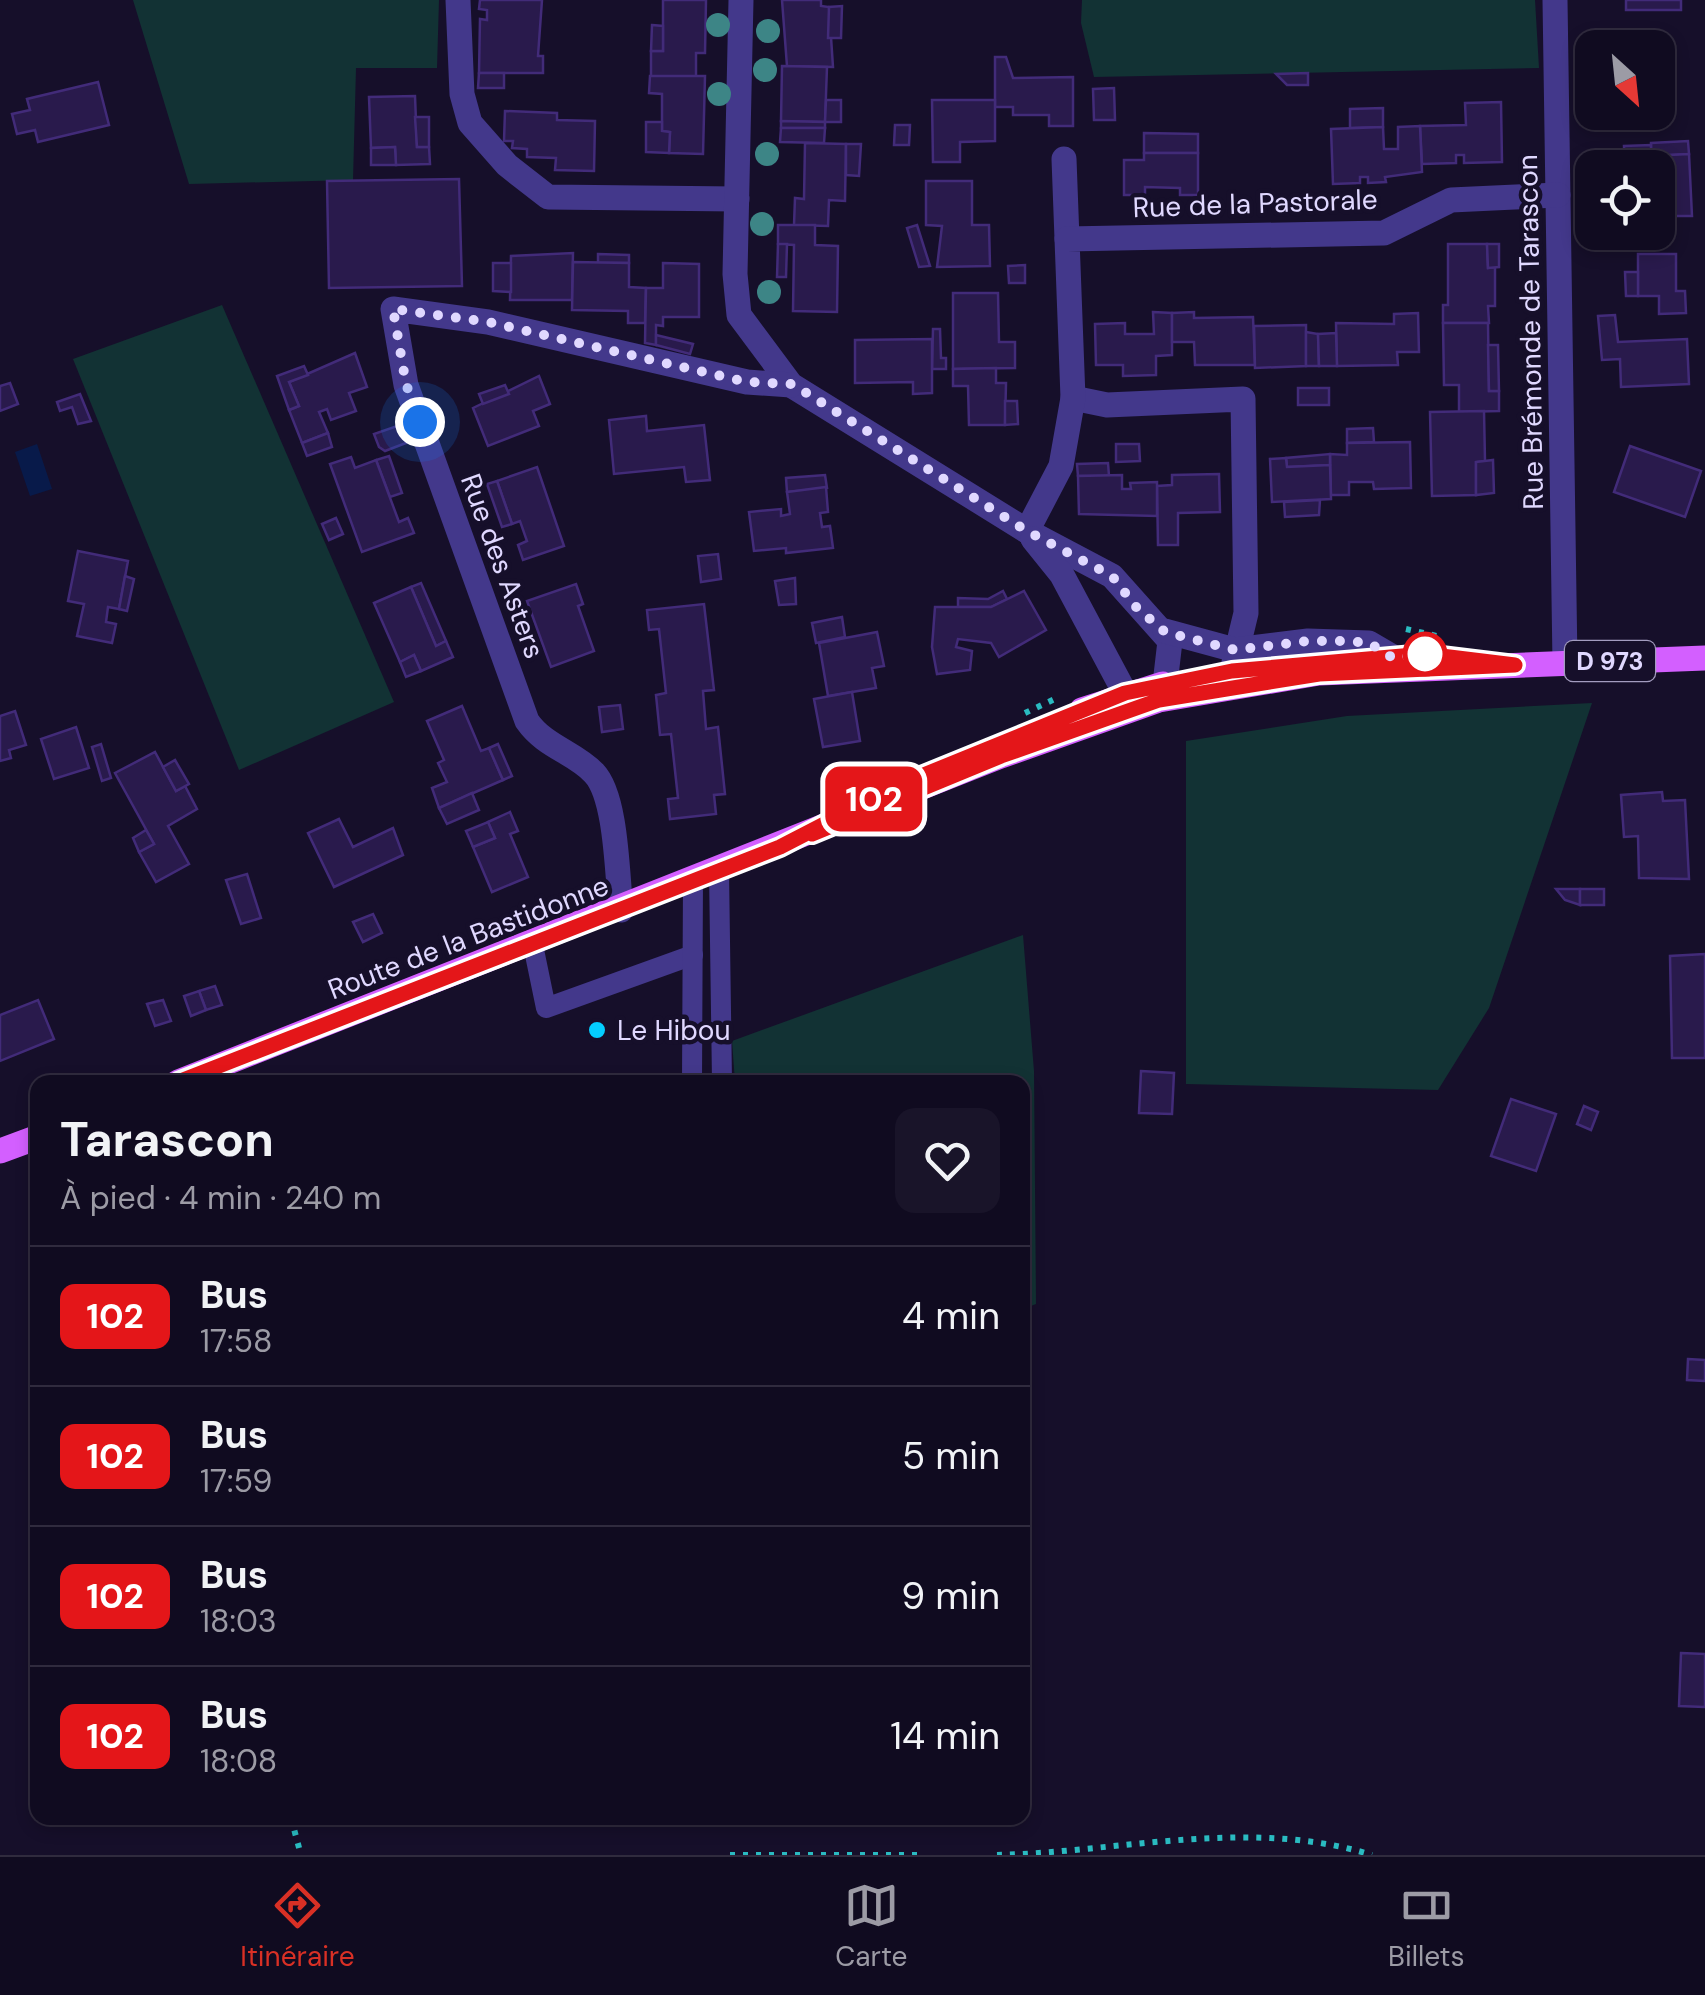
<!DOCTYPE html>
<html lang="fr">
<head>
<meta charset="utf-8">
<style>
  :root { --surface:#100b20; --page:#191429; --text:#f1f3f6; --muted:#9c9ba5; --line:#302b3e; --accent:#d93025 }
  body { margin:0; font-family:"DM Sans",sans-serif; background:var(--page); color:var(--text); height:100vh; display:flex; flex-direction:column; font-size:38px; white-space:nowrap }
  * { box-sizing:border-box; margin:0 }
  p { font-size:32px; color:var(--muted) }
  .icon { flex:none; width:55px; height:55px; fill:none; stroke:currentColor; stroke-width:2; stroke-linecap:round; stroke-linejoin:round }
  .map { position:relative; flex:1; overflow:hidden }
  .side { position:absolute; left:30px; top:1075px; width:1000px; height:750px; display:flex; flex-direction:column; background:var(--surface); border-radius:20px; box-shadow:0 5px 15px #0003,0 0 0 2px var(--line) }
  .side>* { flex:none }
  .badge { padding:0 20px; border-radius:15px; font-size:35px; line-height:65px }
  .needle { width:65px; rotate:153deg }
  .controls { position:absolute; left:1575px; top:30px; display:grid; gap:20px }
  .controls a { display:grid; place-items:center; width:100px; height:100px; border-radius:20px; background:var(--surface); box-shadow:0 5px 15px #0003,0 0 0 2px var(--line); font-size:50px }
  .you { position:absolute; width:50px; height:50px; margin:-25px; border:8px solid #fff; border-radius:50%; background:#1a73e8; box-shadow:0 0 0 15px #1a73e833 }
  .map>.badge { position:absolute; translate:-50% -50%; box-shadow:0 0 0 5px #fff }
  .round { display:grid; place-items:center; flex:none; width:105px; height:105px; border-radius:20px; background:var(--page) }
  .summary { display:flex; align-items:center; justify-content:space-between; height:170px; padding:0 30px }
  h1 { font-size:48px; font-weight:700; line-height:75px }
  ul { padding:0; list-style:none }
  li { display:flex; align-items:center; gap:30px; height:140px; padding:0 30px; border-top:2px solid var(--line) }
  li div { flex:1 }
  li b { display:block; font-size:38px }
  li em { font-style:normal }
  li .badge { min-width:110px; font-weight:700; text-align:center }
  .tabs { display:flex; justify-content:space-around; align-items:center; height:140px; border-top:2px solid var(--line); background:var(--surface); font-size:28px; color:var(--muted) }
  .tabs a { display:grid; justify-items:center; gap:5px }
  .tabs .active { color:var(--accent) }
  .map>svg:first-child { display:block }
  .green { fill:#123234 }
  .water { fill:#081a4a }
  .building { fill:#291a4c; stroke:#422b79; stroke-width:2.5 }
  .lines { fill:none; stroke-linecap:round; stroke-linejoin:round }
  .path { stroke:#2abbc1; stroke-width:6; stroke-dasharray:5 8; stroke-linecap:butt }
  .lane { stroke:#43388b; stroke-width:20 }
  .street { stroke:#43388b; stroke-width:25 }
  .primary { stroke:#d35fff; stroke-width:25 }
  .tree { fill:#3d8586 }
  .line-casing { stroke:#fff; stroke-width:22 }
  .line { stroke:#e41619; stroke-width:15 }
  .walk { stroke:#e0d8ff; stroke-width:10; stroke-dasharray:0 18 }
  .stop-dot { fill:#fff; stroke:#e41619; stroke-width:5 }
  .poi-dot { fill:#04ceff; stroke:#160f2a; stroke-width:4 }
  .labels { text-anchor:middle; stroke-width:9; stroke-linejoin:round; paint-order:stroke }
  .shield { fill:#160f2a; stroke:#a39cbf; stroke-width:2.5 }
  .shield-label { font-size:25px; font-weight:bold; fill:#e0d8ff }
  .street-label { font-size:28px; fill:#e0d8ff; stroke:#160f2a }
  .poi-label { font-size:28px; fill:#e0d8ff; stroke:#160f2a; text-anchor:start }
</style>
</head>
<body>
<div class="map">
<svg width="1705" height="1855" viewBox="0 0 1705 1855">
  <rect width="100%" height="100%" fill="#160f2a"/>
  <!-- green -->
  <g class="green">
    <path d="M133,0H439L437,68H356L353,180L189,184Z"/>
    <path d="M1082,0H1535L1539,68L1094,77L1081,23Z"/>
    <path d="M222,305L394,702L239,770L73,359Z"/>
    <path d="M1592,703L1489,1008L1438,1090L1186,1084V741L1347,716Z"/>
    <path d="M1023,935L1034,1071L1036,1304L1023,1309L1022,1082H735L732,1041Z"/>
  </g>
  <!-- water -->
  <path class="water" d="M37,444L52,489L30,496L15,452Z"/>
  <!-- building -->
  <g class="building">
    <path d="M480,0H542L538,56H543V73H479L480,19L487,20V10L479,9Z"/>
    <path d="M663,0H706L705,53H696V77L651,76V51H663Z"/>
    <path d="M782,0H821V6L829,7L833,67L787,66Z"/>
    <rect x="1626" y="0" width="55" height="10"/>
    <path d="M842,6L841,38H828L829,7Z"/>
    <path d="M652,25L663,26V51H651Z"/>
    <path d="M995,57H1006L1013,78L1073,77V126H1049V115H1013V107H995Z"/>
    <path d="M782,66L827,67L825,122L781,121Z"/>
    <path d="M479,73H504V88H478Z"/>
    <path d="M1308,73V85H1287L1276,74Z"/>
    <path d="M650,76H705L703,154L669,153L670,132L662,131V94L649,93Z"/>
    <path d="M98,82L109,125L38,142L35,130L17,134L12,114L30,110L27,99Z"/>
    <path d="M1114,88L1115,120H1094L1093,89Z"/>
    <path d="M415,96L417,147H429L430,164L396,165L395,147L371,148L369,97Z"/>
    <path d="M826,100H841V122H825Z"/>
    <path d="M932,100H995V141L960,142V162H933Z"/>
    <path d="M1501,102L1502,162L1464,163V155H1456V163L1422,164L1420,126L1466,125L1465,103Z"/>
    <path d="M1383,108V127L1350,128V109Z"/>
    <path d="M505,111L557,113V120L595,121L594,171L555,170L556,158L527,157V149L512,148L513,141H504Z"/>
    <path d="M415,117H429V147H417Z"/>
    <path d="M781,121L825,122V128H781Z"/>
    <path d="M646,122H662V131L670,132L669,153L646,152Z"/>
    <path d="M895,125H910L909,145H894Z"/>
    <path d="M1420,126L1422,172L1385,177L1386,182L1368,183V177H1360V183L1333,184L1331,129L1383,127L1384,149H1398V127Z"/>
    <path d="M781,128H825L824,143L780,142Z"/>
    <path d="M1144,133L1198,134V153H1144Z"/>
    <path d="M1688,141L1689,154L1651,156V143Z"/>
    <path d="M805,143L846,144L845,201L829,200L828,226L794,225L795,198L804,199Z"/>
    <path d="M846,144H861L859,176L846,175Z"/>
    <path d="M1651,145V156L1689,154L1692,216H1667V203L1658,204V168H1625L1624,146Z"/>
    <path d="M395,147L396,165H371V148Z"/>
    <path d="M1144,153H1198V195H1180V188L1145,187V195H1124V160H1144Z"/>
    <path d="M459,179L462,286L329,288L327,181Z"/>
    <path d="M926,181H972V225H989L990,266L937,267L942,226L926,225Z"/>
    <path d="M778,225H815V245L838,246L837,312L793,311L794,245L778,244Z"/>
    <path d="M917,225L930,266L919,267L907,228Z"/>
    <path d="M778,244H787L786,277H777Z"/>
    <path d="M1448,244H1487L1488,268L1495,267V306H1488L1489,323H1443V305H1448Z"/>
    <path d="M1487,244H1499V267L1488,268Z"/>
    <path d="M573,253L572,300H510L511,256Z"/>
    <path d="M598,254L629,255V263H598Z"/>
    <path d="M1638,254H1676V291H1685L1686,313L1659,314V296H1638Z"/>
    <path d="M573,262L629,263V287L646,288L645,323H628V311L572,310Z"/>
    <path d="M493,263H511V292L493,291Z"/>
    <path d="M663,263L699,264V317H663V326L656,325V345L645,343L646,288H663Z"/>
    <path d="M1025,265V283H1009L1008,266Z"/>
    <path d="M1625,272H1638V296H1626Z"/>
    <path d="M953,293H998L999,342H1015V368L953,369Z"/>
    <path d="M1153,312L1172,313V355L1156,356V375L1123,376V365H1096L1095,324L1125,323V334H1154Z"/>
    <path d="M1194,312V318L1253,317L1255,365H1195L1194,342H1172V313Z"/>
    <path d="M1418,313L1419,352H1397L1398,365L1337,366L1336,323L1394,324V314Z"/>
    <path d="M1615,315L1618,342L1687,339L1689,384L1621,387L1620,359L1602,360L1598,316Z"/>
    <path d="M1443,323H1488L1489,391H1499V411L1459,412V385H1444Z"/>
    <path d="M1306,325V366L1255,368L1254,326Z"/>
    <path d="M933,329H940L941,358H946V369H932Z"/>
    <path d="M1306,332L1318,334L1319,366H1306Z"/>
    <path d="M1336,333L1337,366H1319L1318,334Z"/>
    <path d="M656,335L693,344L690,354L656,345Z"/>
    <path d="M932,339V393L913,394V382L855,383V340Z"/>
    <path d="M1488,345H1498L1499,391H1489Z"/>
    <path d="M355,353L367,387L349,393L356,411L331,420L327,409L319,412L328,433L302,443L289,410L299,406L289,382Z"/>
    <path d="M304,366L308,375L289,382L299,406L289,410L277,376Z"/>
    <path d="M996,368V383H1006L1005,425H969L968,386H953V369Z"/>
    <path d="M539,376L550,404L533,411L539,426L488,446L473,408Z"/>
    <path d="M10,383L18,404L0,411V386Z"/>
    <path d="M505,385L509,394L483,404L479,394Z"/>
    <rect x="1298" y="388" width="31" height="17"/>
    <path d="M80,394L91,421L78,424L72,407L60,411L57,402Z"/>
    <path d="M1005,401H1017L1018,424L1005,425Z"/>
    <path d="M1484,411L1485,461L1476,462V495L1432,496L1430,412Z"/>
    <path d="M646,416L647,431L704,425L710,480L686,482L684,467L614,474L609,420Z"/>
    <path d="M400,425L406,443L385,451L379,447L374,434Z"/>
    <path d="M1373,428L1374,442L1347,443V429Z"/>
    <path d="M328,433L332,447L307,456L302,443Z"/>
    <path d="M1410,442L1411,488L1374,489L1373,482H1349V495H1331L1330,454L1347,455V443Z"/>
    <path d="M1116,444H1139L1140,461L1116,462Z"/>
    <path d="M1630,446L1701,471L1685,517L1614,492Z"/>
    <path d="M1330,454V465L1287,467L1286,458Z"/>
    <path d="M389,456L402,493L390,497L376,460Z"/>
    <path d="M351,457L355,468L376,460L399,522L408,518L414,533L362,552L330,464Z"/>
    <path d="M1286,458L1287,467L1330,465L1331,499L1272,502L1270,459Z"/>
    <path d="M1493,460L1494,493L1476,495V462Z"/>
    <path d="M1108,463L1109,476H1078L1077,464Z"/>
    <path d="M537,467L564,546L523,560L518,545L527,541L520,521L512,524L497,481Z"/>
    <path d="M1219,474L1220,512L1178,513V545H1158L1157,486L1172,485V475Z"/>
    <path d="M825,475L827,488L787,492L786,478Z"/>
    <path d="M1122,475V489H1131L1130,483L1157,482V516L1079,514L1078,476Z"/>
    <path d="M497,481L512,524L502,527L487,484Z"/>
    <path d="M826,487L828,512L820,513L822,527L830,526L833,548L786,553V548L754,551L749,512L781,509V516L790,514L787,492Z"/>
    <path d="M1320,500L1319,515L1285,517L1284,502Z"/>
    <path d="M336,518L343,534L329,540L322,524Z"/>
    <path d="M78,551L128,561L119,609L108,607L106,622L116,624L112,643L77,636L84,604L68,601Z"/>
    <path d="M718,554L721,579L701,582L698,556Z"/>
    <path d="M125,576L134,579L127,611L119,609Z"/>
    <path d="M795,578L796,604L779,605L775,581Z"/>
    <path d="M421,583L446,641L436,646L411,587Z"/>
    <path d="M576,584L583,604L578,606L594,651L551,667L527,601Z"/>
    <path d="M411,587L436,646L446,641L453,657L421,671L414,655L400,662L374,603Z"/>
    <path d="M1003,591L1007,599L991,607H958V598L988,599Z"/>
    <path d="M1024,591L1046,630L999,657L991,643L958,639L956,647L972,651L970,670L937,674L932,647L935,607H991Z"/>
    <path d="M704,604L714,690L703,691L706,729L718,727L725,794L714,795L716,814L670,819L668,799L678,798L671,734L660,735L656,695L666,693L659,629L649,630L647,610Z"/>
    <path d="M842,617L845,637L816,643L812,623Z"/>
    <path d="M877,632L884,666L872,668L876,688L828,696L819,643Z"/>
    <path d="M414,655L421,671L406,677L400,662Z"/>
    <path d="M852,692L860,741L823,747L814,699Z"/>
    <path d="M620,705L623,729L602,732L599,707Z"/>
    <path d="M462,706L481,751L489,748L503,780L439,808L432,788L447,782L438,763L444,760L427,721Z"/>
    <path d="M15,711L26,745L9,750L11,758L0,761V716Z"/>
    <path d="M76,727L89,768L54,779L41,739Z"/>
    <path d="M101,744L111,778L102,781L92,747Z"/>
    <path d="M498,744L512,776L503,780L489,748Z"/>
    <path d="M155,752L176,791L185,786L197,809L168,826L189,864L156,882L139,852L154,844L115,773Z"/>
    <path d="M175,760L189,784L176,791L163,767Z"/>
    <path d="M1662,792L1663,801L1685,800L1689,879L1639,878L1638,836L1624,837L1621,795Z"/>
    <path d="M472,793L479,810L447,824L439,808Z"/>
    <path d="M510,812L518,831L510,834L528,877L492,892L473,847L495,838L488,822Z"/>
    <path d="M339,819L353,847L393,828L403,855L334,887L308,833Z"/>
    <path d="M488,822L495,838L473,847L466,831Z"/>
    <path d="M146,830L154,844L139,852L133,838Z"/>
    <path d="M247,874L261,918L241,924L226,880Z"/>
    <path d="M1556,889H1580V905L1565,900Z"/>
    <rect x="1580" y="889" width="24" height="16"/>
    <path d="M373,914L382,933L363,942L353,922Z"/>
    <path d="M1705,954V1058H1672L1670,956Z"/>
    <path d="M215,986L222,1005L206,1010L199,991Z"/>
    <path d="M199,991L206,1010L191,1016L184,996Z"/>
    <path d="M38,1000L54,1039L0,1061V1015Z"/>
    <path d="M163,1000L171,1021L155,1026L147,1004Z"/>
    <path d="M1141,1071L1174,1073L1172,1114L1139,1113Z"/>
    <path d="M1511,1099L1556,1114L1536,1171L1491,1156Z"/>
    <path d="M1584,1106L1598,1112L1591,1130L1577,1124Z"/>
    <path d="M1688,1359L1705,1360V1381L1687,1380Z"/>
    <path d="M1681,1653L1705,1654V1707L1679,1706Z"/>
  </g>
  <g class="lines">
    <!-- path -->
    <g class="path">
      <path d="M1406,629L1437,636"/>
      <path d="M1025,713L1059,697"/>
      <path d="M291,1818L301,1855"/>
      <path d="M730,1855H923"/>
      <path d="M997,1855C1120,1852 1251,1817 1372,1855"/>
    </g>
    <!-- lane -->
    <g class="lane">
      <path d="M719,870L722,1082"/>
      <path d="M533,945L546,1008L693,955"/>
      <path d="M692,1082L693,880"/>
    </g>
    <!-- street -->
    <g class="street">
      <path d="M458,0L462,94L470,123L507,165L548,197L737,199"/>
      <path d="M741,0L735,274L739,315L791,385L1027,531L1112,576L1170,641L1165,684L1146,697"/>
      <path d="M1555,0L1565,663"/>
      <path d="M1064,159L1067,239"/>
      <path d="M1073,398L1107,405L1243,399L1246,613L1232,671"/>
      <path d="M1027,531L1061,466L1073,398L1067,239L1384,233L1451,200L1558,195"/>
      <path d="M1033,539L1062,575L1125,693L1148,699"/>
      <path d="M1165,631L1235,650L1308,641L1369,643L1393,657"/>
      <path d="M621,910C617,877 617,797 594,773C574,752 545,747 527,721L406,385L393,309L488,322L747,382L791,385"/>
    </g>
    <!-- primary -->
    <g class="primary">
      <path d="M1082,710L1163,684"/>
      <path d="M178,1082L1001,756L1159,700L1319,673L1705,658"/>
      <path d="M0,1151L38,1137"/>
    </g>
  </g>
  <!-- trees -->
  <g class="tree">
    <circle cx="718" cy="25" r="12"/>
    <circle cx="768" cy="31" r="12"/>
    <circle cx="765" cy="70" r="12"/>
    <circle cx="719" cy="94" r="12"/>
    <circle cx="767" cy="154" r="12"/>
    <circle cx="762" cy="224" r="12"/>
    <circle cx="769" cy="292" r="12"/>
  </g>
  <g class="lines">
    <!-- line casing -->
    <g class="line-casing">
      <path id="line" d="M178,1082L780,847L904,783L1125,693L1232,671L1425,654L1515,665L1319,674L1159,700L1001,756L812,834"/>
    </g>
    <!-- line -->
    <use href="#line" class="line"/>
    <!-- walk -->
    <path class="walk" d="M420,422L406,384L393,309L488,322L747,382L792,384L1027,531L1112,576L1137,608L1165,632L1235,650L1308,641H1348L1369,643L1393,658L1425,654"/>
  </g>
  <!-- markers -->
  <circle class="stop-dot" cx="1425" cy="654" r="20"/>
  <circle class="poi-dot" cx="597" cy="1030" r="10"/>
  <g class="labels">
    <!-- shield labels -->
    <rect class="shield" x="1565" y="641" width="90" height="40" rx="8"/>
    <g class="shield-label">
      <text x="1610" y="670">D 973</text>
    </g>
    <!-- street labels -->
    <g class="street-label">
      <text transform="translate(1255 203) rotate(-2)" y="10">Rue de la Pastorale</text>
      <text transform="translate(1530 332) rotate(-91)" y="10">Rue Brémonde de Tarascon</text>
      <text transform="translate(503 566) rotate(70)" y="10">Rue des Asters</text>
      <text transform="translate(468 937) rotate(-21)" y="10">Route de la Bastidonne</text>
    </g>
    <!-- poi labels -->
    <g class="poi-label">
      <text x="617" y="1040">Le Hibou</text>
    </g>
  </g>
</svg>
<div class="controls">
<a><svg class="needle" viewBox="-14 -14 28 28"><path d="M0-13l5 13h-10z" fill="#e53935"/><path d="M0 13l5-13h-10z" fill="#9c9ba5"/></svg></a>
<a><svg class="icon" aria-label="locate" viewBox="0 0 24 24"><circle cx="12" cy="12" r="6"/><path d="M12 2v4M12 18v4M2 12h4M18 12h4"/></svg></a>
</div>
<div class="you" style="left:420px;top:422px"></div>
<b class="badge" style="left:874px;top:799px;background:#e41619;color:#fff">102</b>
<section class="side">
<div class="summary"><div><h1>Tarascon</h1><p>À pied · 4 min · 240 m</p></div><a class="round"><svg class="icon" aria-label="heart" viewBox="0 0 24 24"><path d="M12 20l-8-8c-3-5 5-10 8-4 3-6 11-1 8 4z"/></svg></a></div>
<ul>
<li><span class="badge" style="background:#e41619;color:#fff">102</span><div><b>Bus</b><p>17:58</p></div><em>4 min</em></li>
<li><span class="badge" style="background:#e41619;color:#fff">102</span><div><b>Bus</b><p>17:59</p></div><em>5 min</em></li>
<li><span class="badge" style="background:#e41619;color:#fff">102</span><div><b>Bus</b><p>18:03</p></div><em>9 min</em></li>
<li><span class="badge" style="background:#e41619;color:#fff">102</span><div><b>Bus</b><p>18:08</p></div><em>14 min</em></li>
</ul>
</section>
</div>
<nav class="tabs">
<a class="active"><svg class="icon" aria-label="directions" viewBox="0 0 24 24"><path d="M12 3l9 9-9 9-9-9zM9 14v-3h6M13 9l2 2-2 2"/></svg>Itinéraire</a>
<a><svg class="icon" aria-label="map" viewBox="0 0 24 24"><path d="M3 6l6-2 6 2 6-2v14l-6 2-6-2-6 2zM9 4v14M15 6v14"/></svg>Carte</a>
<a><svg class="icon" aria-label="tickets" viewBox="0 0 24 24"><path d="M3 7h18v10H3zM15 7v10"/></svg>Billets</a>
</nav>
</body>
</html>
